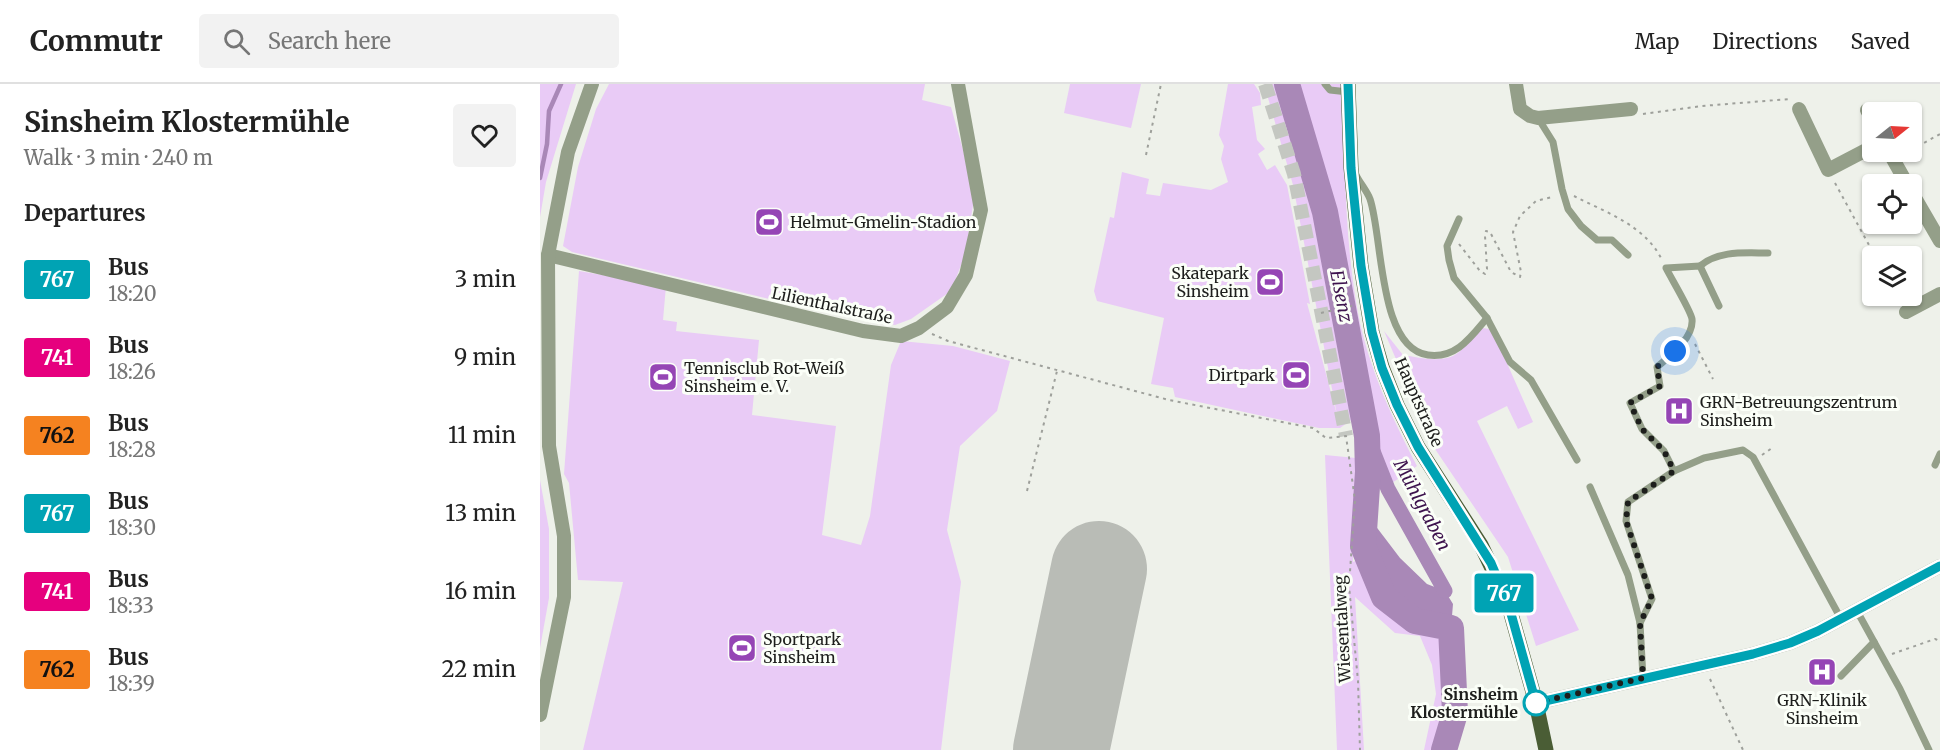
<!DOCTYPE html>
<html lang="en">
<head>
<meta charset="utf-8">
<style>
  :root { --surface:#fff; --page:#f2f2f2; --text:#222; --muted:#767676; --line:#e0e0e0 }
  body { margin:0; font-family:Merriweather,serif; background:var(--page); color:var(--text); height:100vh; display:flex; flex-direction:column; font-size:22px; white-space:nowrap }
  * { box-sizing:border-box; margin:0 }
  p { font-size:20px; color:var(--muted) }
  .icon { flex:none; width:33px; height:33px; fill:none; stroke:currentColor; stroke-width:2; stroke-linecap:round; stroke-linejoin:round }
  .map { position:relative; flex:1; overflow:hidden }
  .details { display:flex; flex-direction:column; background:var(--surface); width:540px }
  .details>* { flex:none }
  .badge { padding:0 12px; border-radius:4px; font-size:21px; line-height:39px }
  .needle { width:39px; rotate:72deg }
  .controls { position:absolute; left:1322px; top:18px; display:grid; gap:12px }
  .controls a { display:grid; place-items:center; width:60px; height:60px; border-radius:6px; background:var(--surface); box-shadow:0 2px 4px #0004; font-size:30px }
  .you { position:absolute; width:30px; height:30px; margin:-15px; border:4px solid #fff; border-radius:50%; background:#1a73e8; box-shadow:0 0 0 9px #1a73e833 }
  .map>.badge { position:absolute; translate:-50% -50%; box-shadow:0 0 0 3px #fff }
  h2 { padding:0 24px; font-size:22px; line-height:54px }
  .round { display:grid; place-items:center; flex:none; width:63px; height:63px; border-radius:6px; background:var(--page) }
  .head { display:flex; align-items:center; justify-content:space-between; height:102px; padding:0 24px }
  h1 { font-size:28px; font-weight:700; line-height:45px }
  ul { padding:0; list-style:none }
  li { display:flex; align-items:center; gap:18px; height:78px; padding:0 24px }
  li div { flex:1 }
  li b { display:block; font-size:22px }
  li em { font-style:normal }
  li .badge { min-width:66px; font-weight:700; text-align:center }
  header { display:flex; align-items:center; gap:36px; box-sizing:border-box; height:84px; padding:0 30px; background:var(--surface); border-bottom:2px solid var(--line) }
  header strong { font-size:28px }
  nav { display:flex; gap:33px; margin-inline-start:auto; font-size:21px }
  .search { width:420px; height:54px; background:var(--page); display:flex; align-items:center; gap:15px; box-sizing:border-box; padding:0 21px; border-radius:6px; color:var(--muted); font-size:22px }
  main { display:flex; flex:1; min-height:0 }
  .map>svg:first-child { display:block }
  .green { fill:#e9cbf6 }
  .water { fill:#a988b7 }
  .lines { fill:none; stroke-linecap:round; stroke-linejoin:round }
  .stream { stroke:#a988b7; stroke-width:4.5 }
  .canal { stroke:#a988b7; stroke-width:15 }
  .river { stroke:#a988b7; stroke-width:26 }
  .runway { stroke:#b9bcb6; stroke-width:96 }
  .street-tunnel { stroke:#c4c7c1; stroke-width:14; stroke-dasharray:14 7; stroke-linecap:butt }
  .path { stroke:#9ea09b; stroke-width:2; stroke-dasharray:3 4.5; stroke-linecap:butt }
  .lane { stroke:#949f89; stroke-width:7 }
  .street { stroke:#949f89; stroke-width:14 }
  .primary { stroke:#4a5d35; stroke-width:15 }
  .line-casing { stroke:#fff; stroke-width:14 }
  .line { stroke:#00a3b4; stroke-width:9 }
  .walk { stroke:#1d1e1c; stroke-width:6; stroke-dasharray:0 10.8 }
  .stop-dot { fill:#fff; stroke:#00a3b4; stroke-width:3 }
  .labels { text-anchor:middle; stroke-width:6; stroke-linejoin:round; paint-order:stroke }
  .poi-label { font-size:16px; fill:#1d1e1c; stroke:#fbfff8; text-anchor:start }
  .street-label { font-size:16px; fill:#1d1e1c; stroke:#fbfff8 }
  .stop-label { font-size:16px; font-weight:bold; fill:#1d1e1c; stroke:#fbfff8; text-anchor:end }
  .water-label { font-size:18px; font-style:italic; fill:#3d134d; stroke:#fbfff8 }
</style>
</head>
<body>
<header>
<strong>Commutr</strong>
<div class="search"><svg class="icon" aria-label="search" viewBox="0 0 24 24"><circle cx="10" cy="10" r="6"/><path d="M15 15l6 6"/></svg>Search here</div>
<nav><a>Map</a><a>Directions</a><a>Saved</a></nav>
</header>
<main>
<section class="details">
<div class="head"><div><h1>Sinsheim Klostermühle</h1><p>Walk · 3 min · 240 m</p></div><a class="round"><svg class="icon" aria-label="heart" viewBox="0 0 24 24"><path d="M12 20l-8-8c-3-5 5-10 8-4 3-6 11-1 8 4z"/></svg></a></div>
<h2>Departures</h2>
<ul>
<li><span class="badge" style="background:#00a3b4;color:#fff">767</span><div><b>Bus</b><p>18:20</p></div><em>3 min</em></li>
<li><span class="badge" style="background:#e6007e;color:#fff">741</span><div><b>Bus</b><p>18:26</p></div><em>9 min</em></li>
<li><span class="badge" style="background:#f58220;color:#111">762</span><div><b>Bus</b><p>18:28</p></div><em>11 min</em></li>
<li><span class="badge" style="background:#00a3b4;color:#fff">767</span><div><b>Bus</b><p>18:30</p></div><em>13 min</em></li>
<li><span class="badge" style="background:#e6007e;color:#fff">741</span><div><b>Bus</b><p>18:33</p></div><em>16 min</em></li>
<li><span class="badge" style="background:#f58220;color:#111">762</span><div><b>Bus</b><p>18:39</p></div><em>22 min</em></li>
</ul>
</section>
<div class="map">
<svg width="1400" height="666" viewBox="0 0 1400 666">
  <rect width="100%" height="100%" fill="#eef1ea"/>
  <!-- green -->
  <g class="green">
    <path d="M0,0H36L6,98L0,133Z"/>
    <path d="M69,0H385L382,16L411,23L423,66L434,115L425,171L411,207L371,235L355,241L263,223L32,168L23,162L38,83L56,25Z"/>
    <path d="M530,0H601L591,44L524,29Z"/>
    <path d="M688,0H714L720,9L721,21L712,23L717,56L725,65L718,70L727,86L735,81L747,101L770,220L767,219L797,331L753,101L724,0H803C805,76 804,153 818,229C828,282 852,334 877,382L849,401L825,326L800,344H779L635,313L633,304L611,300L624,234L557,217L554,207L570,133L574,134L582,88L609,95L606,110L620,112L623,99L671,106L688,98L681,75L684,62L679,51Z"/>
    <path d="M39,187L126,202L123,236L137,238L136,247L219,256L212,331L296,342L282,451L321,461L330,432L351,281L361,257L413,262L470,277L457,327L420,362L407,446L421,498L401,666H43L83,498L38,496L29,399L24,390Z"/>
    <path d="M943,244L949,245L955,252L993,338L978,345L967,322L937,337L1039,546L996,562L968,473L893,362L844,247L863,271C881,274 905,280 919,268C928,260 934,250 943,244Z"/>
    <path d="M785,371L816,374L813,478L826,472L844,513L875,537L913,546L920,586L919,630L914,666H884L896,610L892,581L880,552L855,549L815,513L824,666H797Z"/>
    <path d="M0,396L9,445V514L0,564Z"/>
  </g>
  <!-- water -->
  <path class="water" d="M825,428L860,474L887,500L905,507L913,520L911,544L875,537L844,513L823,462Z"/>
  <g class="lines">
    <!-- stream -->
    <path class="stream" d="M0,94L7,60L9,27L21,0"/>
    <!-- canal -->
    <path class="canal" d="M827,352L848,405L905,507"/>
    <!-- river -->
    <path class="river" d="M747,0L785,128L827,352L828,388L823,462L844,513L875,537L911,544L915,629L904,666"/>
    <!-- runway -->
    <path class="runway" d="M521,666L559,485"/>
    <!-- street-tunnel -->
    <path class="street-tunnel" d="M725,0L754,90L806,352"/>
    <!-- path -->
    <g class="path">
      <path d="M1103,30L1162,22L1250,15"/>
      <path d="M1371,66L1400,50"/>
      <path d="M606,71L621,0"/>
      <path d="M1295,99L1335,172"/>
      <path d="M1034,112C1065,128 1104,141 1121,174"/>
      <path d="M919,160L940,187L945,190L947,185L945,152L946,147L950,148L971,188L980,193L981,188L973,148L980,132L996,117L1012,113"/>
      <path d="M781,229L812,222"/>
      <path d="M392,250L408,257L629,316L773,344L786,354L806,352L815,416L809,502L818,597L820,666"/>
      <path d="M1155,260L1173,295"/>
      <path d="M1222,371L1232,364"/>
      <path d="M487,407L517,287"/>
      <path d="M1352,570L1395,555L1400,557"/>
      <path d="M1170,595L1203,666"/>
    </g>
    <!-- lane -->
    <g class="lane">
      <path d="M785,0L790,6L808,8"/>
      <path d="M998,34L1013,58L1022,105L1028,125L1041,142L1057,156H1072L1088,171"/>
      <path d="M816,91C820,99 827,107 830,115C843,153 838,264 888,271C916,275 931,253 947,234"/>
      <path d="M919,135L907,162L909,176L914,194L947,234L970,278L991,296L1037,376"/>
      <path d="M1160,182C1179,166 1205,169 1228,169"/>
      <path d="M1179,222L1160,182L1126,184C1131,194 1151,227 1152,235C1154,254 1130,272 1117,283L1120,302L1090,319L1102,345L1124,367L1134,387L1164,374L1203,366L1213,373L1301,535"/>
      <path d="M1395,381L1400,370"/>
      <path d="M1050,403L1088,491L1100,539L1103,594"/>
      <path d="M1317,527L1360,605L1389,666"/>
      <path d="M1100,539L1112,515L1086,437L1088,418L1134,387"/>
      <path d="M1301,592L1334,558"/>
    </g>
    <!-- street -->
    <g class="street">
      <path d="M976,0L980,25L990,32L998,34L1091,25"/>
      <path d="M1259,25L1288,86L1332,63"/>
      <path d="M1327,26L1332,35"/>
      <path d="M1349,68L1367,100"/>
      <path d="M1371,107L1400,157"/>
      <path d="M8,171L323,247L361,252L379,244L407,223L426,191L441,126L418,0"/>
      <path d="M1366,228L1400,210"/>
      <path d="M996,619L1213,570L1250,559L1278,547L1400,482"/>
      <path d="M0,631L24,513V452L9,362L8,171L28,68L52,0"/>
    </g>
    <!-- primary -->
    <path class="primary" d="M808,0L811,84L821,182L832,248L842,283L857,321L878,363L941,461L959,499L968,519L996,619L1006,666"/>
  </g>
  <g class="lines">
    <!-- line casing -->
    <g class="line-casing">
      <path id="line" d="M808,0L811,84L821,182L832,248L842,284L857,321L878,363L951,479L968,519L996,619L1213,570L1250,559L1278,547L1400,482"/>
    </g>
    <!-- line -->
    <use href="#line" class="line"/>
    <!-- walk -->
    <path class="walk" d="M996,619L1103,594L1100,539L1112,515L1086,437L1088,418L1134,387L1124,367L1102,345L1090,319L1120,302L1117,283L1135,267"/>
  </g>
  <!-- icons -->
  <defs>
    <g id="stadium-square" transform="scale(1.5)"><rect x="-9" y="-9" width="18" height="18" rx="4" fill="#9545b5" stroke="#fbfff8"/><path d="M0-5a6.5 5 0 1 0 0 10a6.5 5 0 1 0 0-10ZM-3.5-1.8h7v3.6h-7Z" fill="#fff"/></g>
    <g id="hospital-square" transform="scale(1.5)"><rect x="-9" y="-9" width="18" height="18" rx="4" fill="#9545b5" stroke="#fbfff8"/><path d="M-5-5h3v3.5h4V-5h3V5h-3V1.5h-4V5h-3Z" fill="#fff"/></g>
  </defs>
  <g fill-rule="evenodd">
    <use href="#stadium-square" x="229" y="138"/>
    <use href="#stadium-square" x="730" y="198"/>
    <use href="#stadium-square" x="756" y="291"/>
    <use href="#stadium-square" x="123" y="293"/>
    <use href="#hospital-square" x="1139" y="327"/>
    <use href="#stadium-square" x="202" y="564"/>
    <use href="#hospital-square" x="1282" y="588"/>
  </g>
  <!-- markers -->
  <circle class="stop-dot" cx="996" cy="619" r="12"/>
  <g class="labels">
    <!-- poi labels -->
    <g class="poi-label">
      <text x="250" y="144">Helmut-Gmelin-Stadion</text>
      <text x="709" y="195" text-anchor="end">Skatepark<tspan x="709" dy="18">Sinsheim</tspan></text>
      <text x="144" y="290">Tennisclub Rot-Weiß<tspan x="144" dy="18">Sinsheim e. V.</tspan></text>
      <text x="735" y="297" text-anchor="end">Dirtpark</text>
      <text x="1160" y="324">GRN-Betreuungszentrum<tspan x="1160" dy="18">Sinsheim</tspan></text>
      <text x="223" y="561">Sportpark<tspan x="223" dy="18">Sinsheim</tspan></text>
      <text x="1282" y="622" text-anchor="middle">GRN-Klinik<tspan x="1282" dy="18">Sinsheim</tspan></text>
    </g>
    <!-- street labels -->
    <g class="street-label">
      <text transform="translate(292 221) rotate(12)" y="6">Lilienthalstraße</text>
      <text transform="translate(879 318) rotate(66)" y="6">Hauptstraße</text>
      <text transform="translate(802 545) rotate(-93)" y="6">Wiesentalweg</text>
    </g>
    <!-- stop labels -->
    <g class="stop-label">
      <text x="978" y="616">Sinsheim<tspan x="978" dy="18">Klostermühle</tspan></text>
    </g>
    <!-- water labels -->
    <g class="water-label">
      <text transform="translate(801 212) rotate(79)" y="6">Elsenz</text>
      <text transform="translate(882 421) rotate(62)" y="6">Mühlgraben</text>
    </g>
  </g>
</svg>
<div class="controls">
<a><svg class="needle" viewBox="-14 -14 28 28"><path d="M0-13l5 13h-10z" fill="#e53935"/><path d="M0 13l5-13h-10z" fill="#767676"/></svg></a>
<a><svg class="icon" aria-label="locate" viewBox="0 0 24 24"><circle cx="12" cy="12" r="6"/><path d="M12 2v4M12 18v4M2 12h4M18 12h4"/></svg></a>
<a><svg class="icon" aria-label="layers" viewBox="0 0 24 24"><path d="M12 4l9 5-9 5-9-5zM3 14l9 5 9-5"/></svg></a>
</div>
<div class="you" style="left:1135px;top:267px"></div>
<b class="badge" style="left:964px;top:509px;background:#00a3b4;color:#fff">767</b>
</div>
</main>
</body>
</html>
